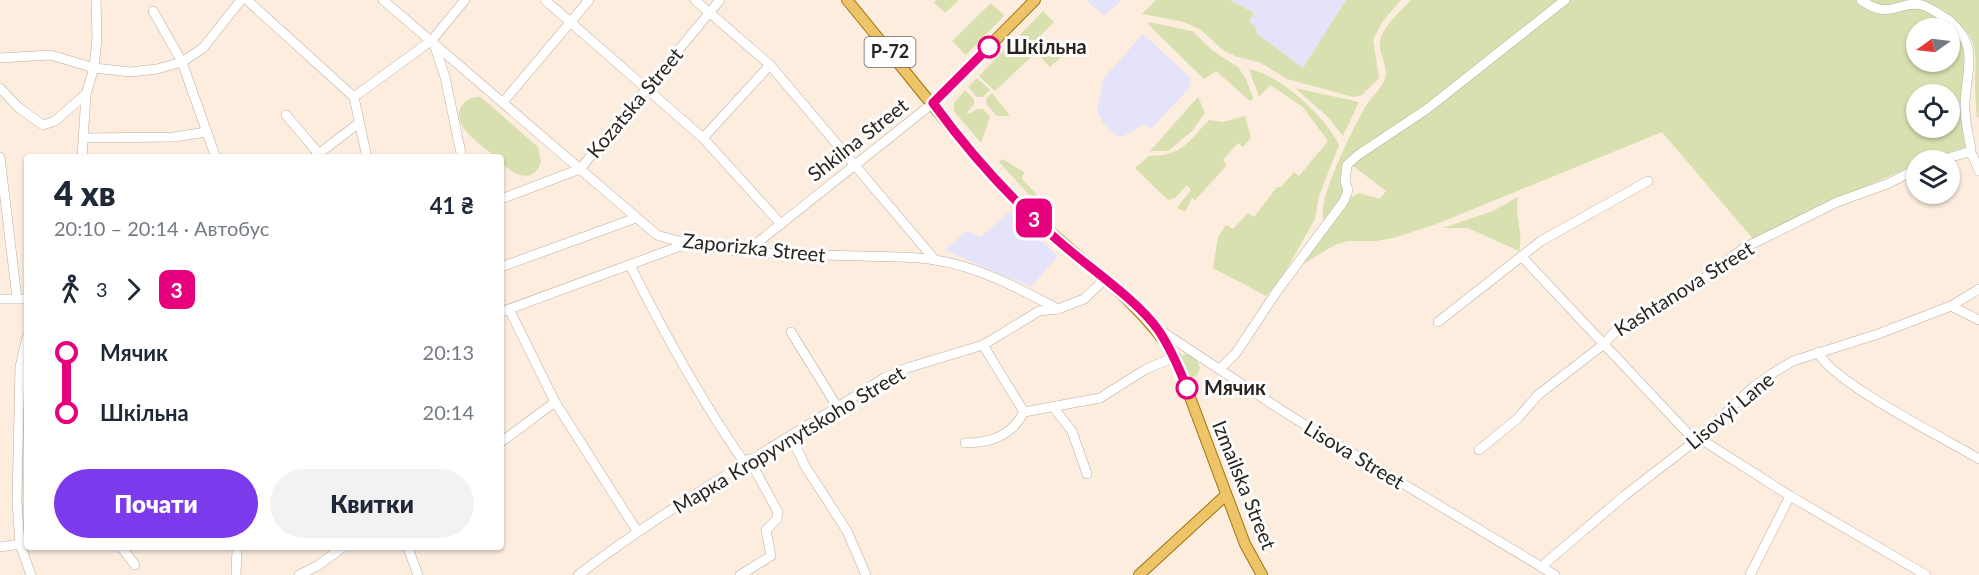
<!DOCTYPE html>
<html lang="uk">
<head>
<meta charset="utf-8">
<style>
  :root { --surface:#fff; --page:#f2f2f3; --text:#1f2937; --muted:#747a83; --accent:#7c3aed }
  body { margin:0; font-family:Lato,sans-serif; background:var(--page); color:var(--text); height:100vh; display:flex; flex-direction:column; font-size:22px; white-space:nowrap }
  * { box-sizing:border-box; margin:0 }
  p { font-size:20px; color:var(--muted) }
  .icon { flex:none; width:33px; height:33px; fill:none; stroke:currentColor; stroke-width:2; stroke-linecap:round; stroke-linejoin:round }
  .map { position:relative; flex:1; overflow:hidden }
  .panel { position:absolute; left:24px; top:154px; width:480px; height:396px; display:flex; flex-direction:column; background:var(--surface); border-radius:6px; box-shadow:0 2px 4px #0004 }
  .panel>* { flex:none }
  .badge { padding:0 12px; border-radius:9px; font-size:21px; line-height:39px }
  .needle { width:39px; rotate:256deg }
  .controls { position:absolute; left:1906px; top:18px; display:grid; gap:12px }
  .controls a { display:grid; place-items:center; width:54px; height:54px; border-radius:50%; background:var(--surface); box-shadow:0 2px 4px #0004; font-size:30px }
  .map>.badge { position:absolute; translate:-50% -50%; box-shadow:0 0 0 3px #fff }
  .legs { display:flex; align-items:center; gap:9px; height:66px; padding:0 30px; font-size:20px }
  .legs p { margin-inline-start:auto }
  .head { display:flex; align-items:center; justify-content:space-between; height:102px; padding:0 30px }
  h1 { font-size:33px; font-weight:800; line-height:45px }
  .cta { display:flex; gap:12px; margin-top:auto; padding:12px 30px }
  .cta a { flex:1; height:69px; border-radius:36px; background:var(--accent); color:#fff; font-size:24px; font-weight:800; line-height:69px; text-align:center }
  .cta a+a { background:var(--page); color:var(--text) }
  ul { padding:0 30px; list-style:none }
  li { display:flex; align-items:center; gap:21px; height:60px; font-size:22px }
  li i { display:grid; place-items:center; width:9px; height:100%; margin:0 8px; background:currentColor }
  li i::after { content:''; width:15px; height:15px; margin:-8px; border:4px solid; border-radius:50%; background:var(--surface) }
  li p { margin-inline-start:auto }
  li:first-child i { background:linear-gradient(#0000 50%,currentColor 0) }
  li:last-child i { background:linear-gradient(currentColor 50%,#0000 0) }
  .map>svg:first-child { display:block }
  .industrial { fill:#e5e3f9 }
  .green { fill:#d8e0af; fill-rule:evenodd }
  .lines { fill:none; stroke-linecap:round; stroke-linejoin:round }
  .minor-casing { stroke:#bcada0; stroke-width:10 }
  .major-casing { stroke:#a2730d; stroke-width:12 }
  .minor { stroke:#fff; stroke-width:9 }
  .major { stroke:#eec468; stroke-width:10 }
  .line-1-casing { stroke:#fff; stroke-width:14 }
  .line-1 { stroke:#e6007e; stroke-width:9 }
  .stop-1-dot { fill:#fff; stroke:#e6007e; stroke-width:3 }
  .labels { text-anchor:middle; stroke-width:6; stroke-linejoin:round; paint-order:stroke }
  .shield { fill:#fdfdfd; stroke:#696562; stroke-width:1.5 }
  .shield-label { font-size:18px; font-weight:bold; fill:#2a241f }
  .stop-label { font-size:20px; font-weight:bold; fill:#2a241f; stroke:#fdfdfd; text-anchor:start }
  .street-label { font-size:20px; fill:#2a241f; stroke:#fdfdfd }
</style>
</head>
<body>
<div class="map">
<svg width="1979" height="575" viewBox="0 0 1979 575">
  <rect width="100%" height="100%" fill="#fcedde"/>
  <!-- industrial -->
  <g class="industrial">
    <path d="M1086,0H1122L1104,16Z"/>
    <path d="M1230,0H1346L1303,68L1257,34L1249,22L1254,13Z"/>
    <path d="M1143,34L1191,78L1189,88L1152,128L1143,125L1124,136H1117L1103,123L1097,111L1103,79Z"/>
    <path d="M1009,212L1058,256L1031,287L944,250L967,231L981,237Z"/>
  </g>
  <!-- green -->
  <g class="green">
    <path d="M936,0H959L945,13L934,3Z"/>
    <path d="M1156,0H1230L1254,13L1249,22L1255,26L1257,34L1303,68L1346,0H1401L1383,21L1373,39L1379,78L1362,95L1353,97L1287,79L1261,63L1235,56L1223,50L1201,30L1184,22L1142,14Z"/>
    <path d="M1411,0H1856C1888,23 1887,5 1917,8C1936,10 1954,29 1968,40L1963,123L1966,147L1925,160H1917V164L1832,201L1753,239L1662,132L1434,225L1393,238L1376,241H1348L1335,245L1298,267L1348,199L1359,193L1380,199L1386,191L1353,166L1350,168L1342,199L1324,223C1315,201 1353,130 1365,107C1370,98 1380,91 1384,81C1390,69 1380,57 1380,45C1379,29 1401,11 1411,0ZM1917,28H1950V62H1917ZM1917,94H1950V128H1917Z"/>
    <path d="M1868,0H1979V117L1977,118C1976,107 1975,96 1975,85C1976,49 1979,36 1947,15C1940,11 1930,2 1923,2C1903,0 1888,11 1868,0Z"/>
    <path d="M991,3L1004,15L1002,18L966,55L952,41Z"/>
    <path d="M1043,11L1054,22L1038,38L1050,49L1055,45L1064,54L1050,67L1020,35Z"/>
    <path d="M1149,22L1192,31L1213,51L1238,67L1246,79L1253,98L1250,101L1216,71L1204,79L1148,24Z"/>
    <path d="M1016,38L1032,56L995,91L979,76Z"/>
    <path d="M1249,69C1279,74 1326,117 1339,145L1319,196L1315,219L1281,279L1266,296L1213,268L1218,237L1226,225L1233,229L1248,213L1254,217L1277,187H1281L1294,172L1299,176L1328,141L1303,107L1270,85L1259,97Z"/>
    <path d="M977,78L990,90L983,97H977L968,87Z"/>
    <path d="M1295,88L1359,102L1343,136L1328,117Z"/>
    <path d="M965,90L974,99V105L967,112L969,114L977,109H983L990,117L981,143L954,111V103Z"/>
    <path d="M992,93L1010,116H997L987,105L986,99Z"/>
    <path d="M481,97L538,147L541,162C533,185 514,175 501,163V158L496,157C483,146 447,124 463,104C468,98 474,97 481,97Z"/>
    <path d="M1198,97L1205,113L1192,131L1168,151H1150Z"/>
    <path d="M1245,116L1251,138L1243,147L1238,143L1223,160L1227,165L1195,200L1192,198L1185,212L1177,208L1191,190L1187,185L1175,198L1168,200L1135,168L1149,156C1182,156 1188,142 1209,120L1223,122Z"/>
    <path d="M1002,159L1024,172L1022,179L1037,195L1033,199L999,162Z"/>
    <path d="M1518,197C1514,215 1524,232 1519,251L1468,228H1443L1493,211Z"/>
    <path d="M1188,353L1197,359L1200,368L1197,375L1191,378C1185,373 1182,363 1182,356Z"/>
  </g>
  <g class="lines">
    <!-- minor casing -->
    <g class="minor-casing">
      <g id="minor">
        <path d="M247,0L354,97L367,158"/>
        <path d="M383,0L657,235C722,256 794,254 862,256C886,257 911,256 935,260C980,267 1018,288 1058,309"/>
        <path d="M545,0L703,138L781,224"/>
        <path d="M695,0L770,65L935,260"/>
        <path d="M1861,0C1891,21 1898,0 1922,5C1932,8 1941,16 1950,21C1979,47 1967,66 1965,103C1964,117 1968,134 1971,148L1969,152L1973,156L1979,171"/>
        <path d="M153,11L182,62L216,158"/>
        <path d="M433,41L445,77L462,158"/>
        <path d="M0,58L51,55L94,68L131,72L157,69L182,62L203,48L241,0"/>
        <path d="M0,88L19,108L43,125L55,121L86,94"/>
        <path d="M354,97L432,40L465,0"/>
        <path d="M504,101L589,0"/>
        <path d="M286,115L319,154"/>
        <path d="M83,138L174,137L206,132"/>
        <path d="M703,138L770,65"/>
        <path d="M0,157L17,298"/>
        <path d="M82,158L86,94L94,68L97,39L96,0"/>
        <path d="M313,158L359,123"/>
        <path d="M1941,160L1969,152"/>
        <path d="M501,199L580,169L720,0"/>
        <path d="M747,251L933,103"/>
        <path d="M1522,257L1695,441"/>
        <path d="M630,265C664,333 700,399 744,462"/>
        <path d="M501,267L636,218"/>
        <path d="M0,299H27"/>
        <path d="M1951,306L1979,320"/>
        <path d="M509,309L555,402L637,531"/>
        <path d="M501,312L686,244"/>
        <path d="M1438,322L1541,241L1648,181"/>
        <path d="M1158,329L1289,415L1555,575"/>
        <path d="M791,332L838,408"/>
        <path d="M27,337L20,367L17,501L20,544L31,575"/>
        <path d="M983,345L1024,412L1100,398L1146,369L1175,357"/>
        <path d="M1818,352C1831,382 1946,439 1979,459"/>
        <path d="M1220,369L1236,353L1277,291L1344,201L1348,190L1345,181L1347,165L1358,155L1427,109L1565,0"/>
        <path d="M1053,407L1072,431L1087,474"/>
        <path d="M791,436L805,466L847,531L866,575"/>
        <path d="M1699,438L1790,496L1926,575"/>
        <path d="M501,442L555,402"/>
        <path d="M965,443C991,443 1011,436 1024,412"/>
        <path d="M1479,450L1517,419L1538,395L1604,344L1618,328L1676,299L1744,248L1837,202L1887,184L1917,169"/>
        <path d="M0,547L20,544"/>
        <path d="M122,548L135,565"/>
        <path d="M408,548L418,575"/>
        <path d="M1541,567L1624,496L1699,438L1751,389L1773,373L1793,361L1878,334L1951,306L1979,289"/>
        <path d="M236,575L237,548"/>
        <path d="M299,575L317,566L342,548"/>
        <path d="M578,575C675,501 782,443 884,378L907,368L983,345L1039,311L1058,309L1084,299L1104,280"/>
        <path d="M740,575L771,556L766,530L777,519L778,512L749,459"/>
        <path d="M1750,575L1790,496"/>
      </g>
    </g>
    <!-- major casing -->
    <g class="major-casing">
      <g id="major">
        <path d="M847,0C902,66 954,136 1014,198C1066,252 1135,293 1175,357L1245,544L1262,575"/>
        <path d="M933,103L1035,0"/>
        <path d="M1139,575L1226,495"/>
      </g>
    </g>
    <!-- minor -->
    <use href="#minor" class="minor"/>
    <!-- major -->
    <use href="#major" class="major"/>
  </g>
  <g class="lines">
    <!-- line-1 casing -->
    <g class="line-1-casing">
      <path id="line-1" d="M989,47L933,103C968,151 1009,197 1053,236C1084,265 1135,297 1159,331C1171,349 1179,368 1187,388"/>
    </g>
    <!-- line-1 -->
    <use href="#line-1" class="line-1"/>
  </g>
  <!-- markers -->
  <g class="stop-1-dot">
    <circle cx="989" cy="47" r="10"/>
    <circle cx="1187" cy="388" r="10"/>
  </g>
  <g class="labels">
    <!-- shield labels -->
    <rect class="shield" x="864.5" y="37" width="51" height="30" rx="4.5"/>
    <g class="shield-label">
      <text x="890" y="58">Р-72</text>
    </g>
    <!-- stop labels -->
    <g class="stop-label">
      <text x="1006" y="54">Шкільна</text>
      <text x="1204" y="395">Мячик</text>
    </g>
    <!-- street labels -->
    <g class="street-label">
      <text transform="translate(635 103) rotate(-50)" y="7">Kozatska Street</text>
      <text transform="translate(858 140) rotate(-38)" y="7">Shkilna Street</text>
      <text transform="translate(754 248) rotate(6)" y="7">Zaporizka Street</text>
      <text transform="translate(1684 289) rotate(-32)" y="7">Kashtanova Street</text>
      <text transform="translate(1730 411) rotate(-40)" y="7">Lisovyi Lane</text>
      <text transform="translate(789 440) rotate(-31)" y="7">Марка Kropyvnytskoho Street</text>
      <text transform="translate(1354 455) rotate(31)" y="7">Lisova Street</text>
      <text transform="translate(1244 485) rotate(68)" y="7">Izmailska Street</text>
    </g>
  </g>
</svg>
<div class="controls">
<a><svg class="needle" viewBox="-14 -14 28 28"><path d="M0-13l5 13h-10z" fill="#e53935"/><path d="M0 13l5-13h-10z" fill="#747a83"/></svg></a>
<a><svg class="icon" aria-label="locate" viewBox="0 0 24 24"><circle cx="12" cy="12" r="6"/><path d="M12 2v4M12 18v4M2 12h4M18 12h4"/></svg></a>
<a><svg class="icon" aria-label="layers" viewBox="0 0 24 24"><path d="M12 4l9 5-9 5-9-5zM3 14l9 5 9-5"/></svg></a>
</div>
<b class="badge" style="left:1034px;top:218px;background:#e6007e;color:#fff">3</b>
<section class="panel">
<div class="head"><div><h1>4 хв</h1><p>20:10 – 20:14 · Автобус</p></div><b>41 ₴</b></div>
<div class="legs"><svg class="icon" aria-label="walk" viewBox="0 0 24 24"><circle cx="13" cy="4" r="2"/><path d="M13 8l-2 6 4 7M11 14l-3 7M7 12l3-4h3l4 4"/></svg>3<svg class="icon" aria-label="forward" viewBox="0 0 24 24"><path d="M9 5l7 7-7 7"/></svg><b class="badge" style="background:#e6007e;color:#fff">3</b></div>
<ul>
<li><i style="color:#e6007e"></i><b>Мячик</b><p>20:13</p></li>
<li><i style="color:#e6007e"></i><b>Шкільна</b><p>20:14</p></li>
</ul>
<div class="cta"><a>Почати</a><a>Квитки</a></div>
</section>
</div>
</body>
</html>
